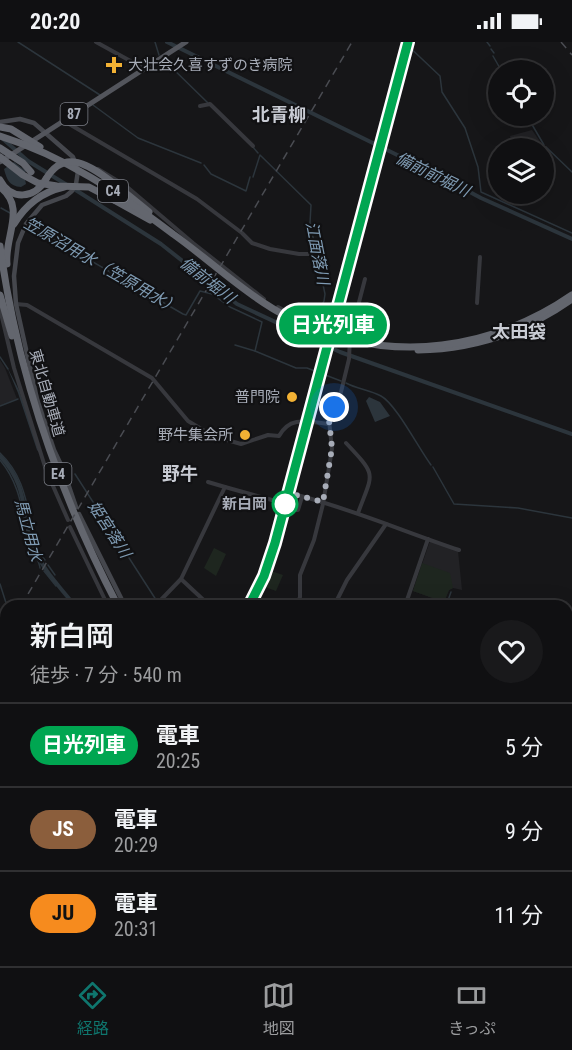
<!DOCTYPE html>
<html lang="ja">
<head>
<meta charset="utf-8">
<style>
  :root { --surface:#101012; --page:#19191b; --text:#f1f3f6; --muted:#9c9d9f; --line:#303032; --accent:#0f766e }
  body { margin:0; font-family:"Roboto Condensed","Noto Sans JP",sans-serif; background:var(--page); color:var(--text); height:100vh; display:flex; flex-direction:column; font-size:22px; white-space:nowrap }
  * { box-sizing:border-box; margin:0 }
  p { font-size:20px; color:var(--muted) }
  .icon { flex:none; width:33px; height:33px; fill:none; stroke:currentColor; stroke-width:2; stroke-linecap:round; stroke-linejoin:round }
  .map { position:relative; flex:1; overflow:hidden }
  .sheet { position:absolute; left:0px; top:558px; width:573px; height:366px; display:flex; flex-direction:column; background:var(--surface); border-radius:18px 18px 0 0; box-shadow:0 6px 24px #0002,0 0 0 2px var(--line) }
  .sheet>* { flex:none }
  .badge { padding:0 12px; border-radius:20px; font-size:21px; line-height:39px }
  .buttons { position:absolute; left:488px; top:18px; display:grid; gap:12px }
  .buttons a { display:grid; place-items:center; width:66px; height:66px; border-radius:50%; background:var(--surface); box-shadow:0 6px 24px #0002,0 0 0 2px var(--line); font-size:30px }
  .you { position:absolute; width:30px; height:30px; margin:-15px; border:4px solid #fff; border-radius:50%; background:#1a73e8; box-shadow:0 0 0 9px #1a73e833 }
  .map>.badge { position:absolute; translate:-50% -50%; box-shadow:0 0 0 3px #fff }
  .round { display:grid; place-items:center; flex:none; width:63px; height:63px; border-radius:32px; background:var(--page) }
  .summary { display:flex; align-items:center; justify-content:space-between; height:102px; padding:0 30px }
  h1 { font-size:28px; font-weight:600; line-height:45px }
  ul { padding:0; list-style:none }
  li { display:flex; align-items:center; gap:18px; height:84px; padding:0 30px; border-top:2px solid var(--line) }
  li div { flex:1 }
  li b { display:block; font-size:22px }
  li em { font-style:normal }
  li .badge { min-width:66px; font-weight:700; text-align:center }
  .status { display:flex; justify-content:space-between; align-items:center; height:42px; padding:0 30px; background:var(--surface); direction:ltr }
  .status svg { height:16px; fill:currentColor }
  .tabs { display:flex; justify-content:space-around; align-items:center; height:84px; border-top:2px solid var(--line); background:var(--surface); font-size:16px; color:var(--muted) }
  .tabs a { display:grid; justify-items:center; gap:3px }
  .tabs .active { color:var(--accent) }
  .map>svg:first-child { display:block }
  .built { fill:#222225 }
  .green { fill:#1e261f }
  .water { fill:#2c353c }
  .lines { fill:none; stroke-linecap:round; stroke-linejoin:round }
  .stream { stroke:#2c353c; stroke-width:1.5 }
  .river { stroke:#2c353c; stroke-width:4 }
  .tertiary { stroke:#37383d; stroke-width:4 }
  .secondary { stroke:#45474d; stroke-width:4.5 }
  .primary { stroke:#53555c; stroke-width:5 }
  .motorway { stroke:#63666e; stroke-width:7 }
  .rail { stroke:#4a4c52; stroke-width:1.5; stroke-dasharray:8 6; stroke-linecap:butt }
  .motorway-bridge { stroke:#63666e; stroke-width:7 }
  .line-casing { stroke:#fff; stroke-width:14 }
  .line { stroke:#00a651; stroke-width:9 }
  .walk { stroke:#a8adb8; stroke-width:6; stroke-dasharray:0 10.8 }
  .poi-dot { fill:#f2b134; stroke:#111113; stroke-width:2 }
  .stop-dot { fill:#fff; stroke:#00a651; stroke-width:3 }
  .labels { text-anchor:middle; stroke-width:4.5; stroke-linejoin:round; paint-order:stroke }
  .shield { fill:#111113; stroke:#7b7e86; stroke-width:1.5 }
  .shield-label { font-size:14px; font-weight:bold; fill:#a8adb8 }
  .poi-label { font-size:15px; fill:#a8adb8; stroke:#111113; text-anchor:end }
  .street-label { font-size:15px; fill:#a8adb8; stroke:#111113 }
  .stop-label { font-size:15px; font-weight:bold; fill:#a8adb8; stroke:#111113; text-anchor:end }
  .water-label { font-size:16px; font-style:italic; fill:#7f9bb3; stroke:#111113 }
  .quarter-label { font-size:18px; font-weight:bold; fill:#c9ccd4; stroke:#111113 }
</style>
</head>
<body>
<div class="status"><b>20:20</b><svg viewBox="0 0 49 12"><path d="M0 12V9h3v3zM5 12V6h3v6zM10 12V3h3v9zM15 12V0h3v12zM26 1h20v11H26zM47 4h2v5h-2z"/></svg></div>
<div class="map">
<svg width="572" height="924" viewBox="0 0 572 924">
  <rect width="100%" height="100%" fill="#161618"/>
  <!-- built -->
  <g class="built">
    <path d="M532,88L543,104L541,106L513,105L510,94Z"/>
    <path d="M0,318L5,326L17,357L0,364Z"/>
    <path d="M430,499L458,509L462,548L453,546L449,548L444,560L413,549Z"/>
    <path d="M0,865L6,866V892H0Z"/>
  </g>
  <!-- green -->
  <g class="green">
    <path d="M214,506L226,512L216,534L204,526Z"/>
    <path d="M422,521L450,531L453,546L449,548L444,560L413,549Z"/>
    <path d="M271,529L283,533L276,549L265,545Z"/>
    <rect x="6" y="918" width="31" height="6"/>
  </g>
  <!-- water -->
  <g class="water">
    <path d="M14,120L26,129L24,133L26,142L21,145C9,144 7,138 4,127Z"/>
    <path d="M7,325L19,348L41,412L37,408L18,351Z"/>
    <path d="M369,355L380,360L390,374L375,380L366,359Z"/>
  </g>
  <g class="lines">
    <!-- stream -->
    <g class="stream">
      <path d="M18,0L100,53"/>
      <path d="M155,0L159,13"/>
      <path d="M404,0L440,34L442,50L465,86L478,125L481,150L572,191"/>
      <path d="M487,0L490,4"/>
      <path d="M491,7L494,11"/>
      <path d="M493,14L501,28"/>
      <path d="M164,18L208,61"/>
      <path d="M93,63L138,96L201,121"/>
      <path d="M527,74L544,103"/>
      <path d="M252,104L258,111"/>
      <path d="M546,105L572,130"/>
      <path d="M204,123L211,132L246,149L250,135"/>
      <path d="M253,135L260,113L311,163L310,181L325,252L324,259L313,280"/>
      <path d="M1,166L10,171"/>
      <path d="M29,183L183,272L186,273L200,249L212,252L230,265L262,280L255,309"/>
      <path d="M303,294L308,287"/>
      <path d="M235,303L255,309L296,326H307L341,339"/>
      <path d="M0,315L8,327"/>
      <path d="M346,341C357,347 370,348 381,354C396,362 419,407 431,423"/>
      <path d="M0,364L18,357"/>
      <path d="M0,411C20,430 25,452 31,479C33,492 35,507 45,518"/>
      <path d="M0,418C21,443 22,471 30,501C32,510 39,517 40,526"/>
      <path d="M433,425L454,462L518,466L572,476"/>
      <path d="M75,432L160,564"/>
      <path d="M48,523L55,533"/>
      <path d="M44,529L56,544"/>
      <path d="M0,542L7,564"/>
      <path d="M446,564L451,550"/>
      <path d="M567,689L572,691"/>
      <path d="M0,894L6,896"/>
      <path d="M4,924L6,903"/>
      <path d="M233,924L236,918"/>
    </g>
    <!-- river -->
    <g class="river">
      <path d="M167,0L436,132L481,156L572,197"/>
      <path d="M3,97L28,119L67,143"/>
      <path d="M74,147L161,202L237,262L340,310L572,392"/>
      <path d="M0,414C30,446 20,472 35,508C43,528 61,546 75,564"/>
      <path d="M0,604H6"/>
      <path d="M183,918L188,924"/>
      <path d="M504,918L512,924"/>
    </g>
    <!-- tertiary -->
    <g class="tertiary">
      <path d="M96,0L145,27"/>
      <path d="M200,64L210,62L253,104"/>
      <path d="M64,79L197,157L242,191L252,201L270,207L299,212H321"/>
      <path d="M98,127L126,144L193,201L264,257"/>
      <path d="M477,261L480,215"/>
      <path d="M16,262L27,263L152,336L188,379L213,394L241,402L268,393L279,394C290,373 309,380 329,382"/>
      <path d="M278,265L298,276"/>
      <path d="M0,267L14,326L46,428L68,478"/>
      <path d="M346,401C378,435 373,430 358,471"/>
      <path d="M208,440L225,445"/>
      <path d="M302,455L298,468H293L297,453C352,467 405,490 459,508"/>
      <path d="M70,485L108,564"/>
      <path d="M181,537L210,564"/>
      <path d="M155,564L181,537L225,445L272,458"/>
      <path d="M297,564L300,555V533L314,498L323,462L332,407L329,378L341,350L349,317L350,295L365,237"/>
      <path d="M334,564L347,538L386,482"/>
      <path d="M405,564L428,497"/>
      <path d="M0,579L6,580"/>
      <path d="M567,624H572"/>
      <path d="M567,651L572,659"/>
      <path d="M567,806L572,805"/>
      <path d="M468,918L473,924"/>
      <path d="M200,921L219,924"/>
      <path d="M400,924L407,918"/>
    </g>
    <!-- secondary -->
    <g class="secondary">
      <path d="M0,80L20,77L34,81L73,115L78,129L76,142L72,149L66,154L42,163L26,182L18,201L14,234L16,262L37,357L54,408L63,427L76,465"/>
      <path d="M79,472L125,564"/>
      <path d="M262,918L263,924"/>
    </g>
    <!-- primary -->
    <g class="primary">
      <path d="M0,120L186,0"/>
      <path d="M0,862L6,863"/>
      <path d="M291,918L298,924"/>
    </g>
    <!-- motorway -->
    <g class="motorway">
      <path d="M0,138C11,159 35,157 46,137"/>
      <path d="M116,143L149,170"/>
      <path d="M0,145C27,165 4,195 7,222"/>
      <path d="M114,158L150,178"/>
      <path d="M14,182C26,162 42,150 64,145"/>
      <path d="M0,204C17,330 59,451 118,564"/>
      <path d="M0,253L12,294"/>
      <path d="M418,308C474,307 527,289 572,257"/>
      <path d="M252,918L253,924"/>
      <path d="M257,918L259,924"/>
    </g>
    <!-- rail -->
    <g class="rail">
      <path d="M561,0L572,13"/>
      <path d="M21,564L352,0"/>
      <path d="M251,564L262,542L273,511L409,0"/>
      <path d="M0,600L6,590"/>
      <path d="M100,924L101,918"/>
    </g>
    <!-- motorway-bridge -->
    <g class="motorway-bridge">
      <path d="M0,85L11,87L40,105"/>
      <path d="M0,94C65,114 120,152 173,192C204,214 232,240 264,261C315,295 381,311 442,303C489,297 533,280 572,253"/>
      <path d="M0,106L23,121L31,130"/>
      <path d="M0,115L23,133L38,141L57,144L89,145L114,158"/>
      <path d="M46,137C66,103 94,127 116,143"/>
    </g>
  </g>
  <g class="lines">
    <!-- line casing -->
    <g class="line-casing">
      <path id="line" d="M249,564L264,534L275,501L408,0"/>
    </g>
    <!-- line -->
    <use href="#line" class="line"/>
    <!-- walk -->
    <path class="walk" d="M285,462L292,466L297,453L323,460L332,406L329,378L334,365"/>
  </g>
  <!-- markers -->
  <g class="poi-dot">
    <path d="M111 14h6v6h6v6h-6v6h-6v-6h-6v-6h6z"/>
    <circle cx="292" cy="355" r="6"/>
    <circle cx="245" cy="393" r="6"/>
  </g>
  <circle class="stop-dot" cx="285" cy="462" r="12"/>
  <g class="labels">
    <!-- shield labels -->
    <g class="shield">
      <rect x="60.5" y="61" width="27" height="22" rx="4.5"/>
      <rect x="98" y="138" width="30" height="22" rx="4.5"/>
      <rect x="44.5" y="421" width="27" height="22" rx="4.5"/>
    </g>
    <g class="shield-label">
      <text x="74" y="77">87</text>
      <text x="113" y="154">C4</text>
      <text x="58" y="437">E4</text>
    </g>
    <!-- poi labels -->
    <g class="poi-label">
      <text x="128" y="28" text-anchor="start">大壮会久喜すずのき病院</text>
      <text x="280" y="360">普門院</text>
      <text x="233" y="398">野牛集会所</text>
    </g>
    <!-- street labels -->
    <g class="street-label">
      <text transform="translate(47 351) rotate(74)" y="5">東北自動車道</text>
    </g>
    <!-- stop labels -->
    <g class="stop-label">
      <text x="267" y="467">新白岡</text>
    </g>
    <!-- water labels -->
    <g class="water-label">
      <text transform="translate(433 132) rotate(26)" y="6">備前前堀川</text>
      <text transform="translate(318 211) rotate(79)" y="6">江面落川</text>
      <text transform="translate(102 223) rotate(30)" y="6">笠原沼用水（笠原用水）</text>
      <text transform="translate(208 238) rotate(38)" y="6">備前堀川</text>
      <text transform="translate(110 487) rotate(57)" y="6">姫宮落川</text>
      <text transform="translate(29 488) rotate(75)" y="6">馬立用水</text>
    </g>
    <!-- quarter labels -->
    <g class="quarter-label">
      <text x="279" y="79">北青柳</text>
      <text x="519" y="296">太田袋</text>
      <text x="180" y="438">野牛</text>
    </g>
  </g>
</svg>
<div class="buttons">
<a><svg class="icon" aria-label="locate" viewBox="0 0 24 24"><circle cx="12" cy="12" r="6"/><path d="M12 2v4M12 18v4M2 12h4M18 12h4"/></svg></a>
<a><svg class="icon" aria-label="layers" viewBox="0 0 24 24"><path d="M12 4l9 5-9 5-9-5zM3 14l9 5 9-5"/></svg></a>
</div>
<div class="you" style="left:334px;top:365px"></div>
<b class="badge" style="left:333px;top:283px;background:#00a651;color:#fff">日光列車</b>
<section class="sheet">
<div class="summary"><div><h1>新白岡</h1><p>徒歩 · 7 分 · 540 m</p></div><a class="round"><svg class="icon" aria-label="heart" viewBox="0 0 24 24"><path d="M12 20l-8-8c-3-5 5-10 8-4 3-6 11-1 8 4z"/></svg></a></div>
<ul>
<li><span class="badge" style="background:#00a651;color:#fff">日光列車</span><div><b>電車</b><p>20:25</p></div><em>5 分</em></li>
<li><span class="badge" style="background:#8b5e3c;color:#fff">JS</span><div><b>電車</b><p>20:29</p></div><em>9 分</em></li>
<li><span class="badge" style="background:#f68b1e;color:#111">JU</span><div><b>電車</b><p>20:31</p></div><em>11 分</em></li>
</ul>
</section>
</div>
<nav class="tabs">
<a class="active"><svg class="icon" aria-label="directions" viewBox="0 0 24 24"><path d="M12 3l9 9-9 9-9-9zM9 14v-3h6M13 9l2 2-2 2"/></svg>経路</a>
<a><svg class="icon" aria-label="map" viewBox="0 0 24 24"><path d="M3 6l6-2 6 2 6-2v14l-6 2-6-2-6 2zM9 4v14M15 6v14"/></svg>地図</a>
<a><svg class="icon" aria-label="tickets" viewBox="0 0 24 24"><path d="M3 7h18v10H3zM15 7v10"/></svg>きっぷ</a>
</nav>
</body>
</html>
